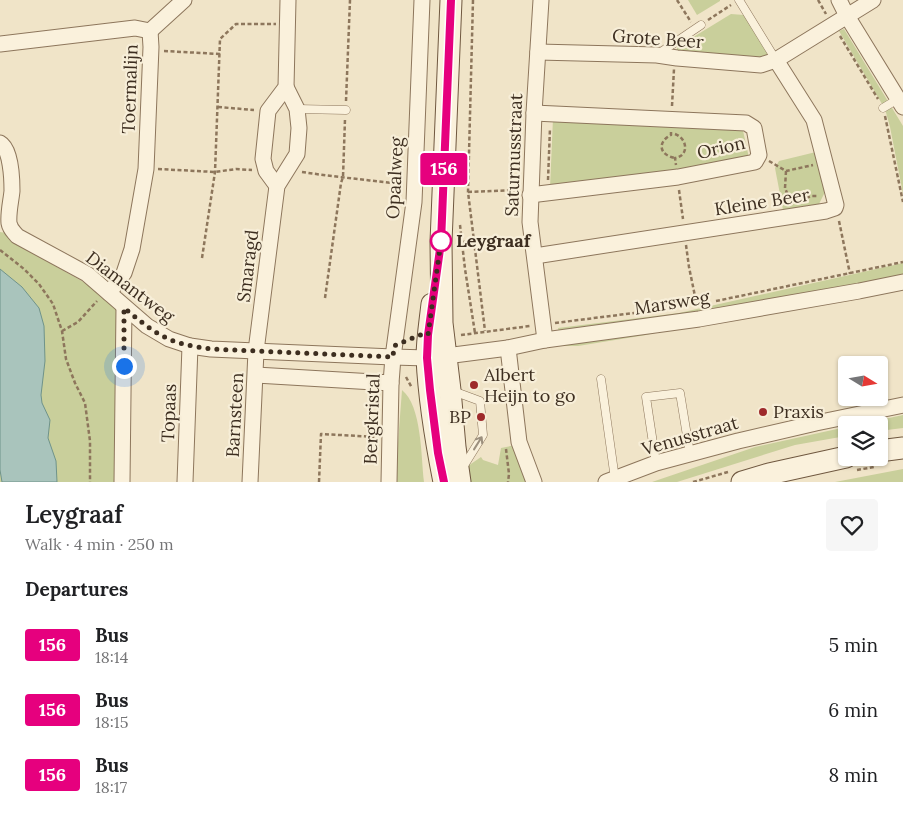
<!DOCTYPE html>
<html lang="en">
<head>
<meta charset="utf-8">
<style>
  :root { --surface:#fff; --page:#f6f6f6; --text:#202124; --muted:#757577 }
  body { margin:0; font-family:Lora,serif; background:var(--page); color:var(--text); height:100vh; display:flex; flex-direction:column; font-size:19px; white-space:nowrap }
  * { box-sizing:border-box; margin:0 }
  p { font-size:16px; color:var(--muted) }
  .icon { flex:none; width:28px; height:28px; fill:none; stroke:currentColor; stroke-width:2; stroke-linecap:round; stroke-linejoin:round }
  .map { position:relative; height:482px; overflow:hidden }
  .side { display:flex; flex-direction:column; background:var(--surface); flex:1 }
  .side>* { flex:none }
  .badge { padding:0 10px; border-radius:4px; font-size:18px; line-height:32px }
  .needle { width:32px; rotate:101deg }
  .tools { position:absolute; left:838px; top:356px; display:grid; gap:10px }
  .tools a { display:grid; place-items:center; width:50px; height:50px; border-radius:5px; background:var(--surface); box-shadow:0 1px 4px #0004; font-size:25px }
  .you { position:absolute; width:25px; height:25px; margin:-12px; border:4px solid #fff; border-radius:50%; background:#1a73e8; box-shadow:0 0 0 8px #1a73e833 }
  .map>.badge { position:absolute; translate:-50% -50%; box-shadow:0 0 0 2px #fff }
  h2 { padding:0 25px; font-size:19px; line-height:45px }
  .round { display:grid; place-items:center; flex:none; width:52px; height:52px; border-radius:5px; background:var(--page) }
  .overview { display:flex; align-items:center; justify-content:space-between; height:85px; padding:0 25px }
  h1 { font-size:24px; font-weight:600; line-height:38px }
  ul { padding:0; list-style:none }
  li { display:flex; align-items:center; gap:15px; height:65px; padding:0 25px }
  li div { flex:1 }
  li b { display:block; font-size:19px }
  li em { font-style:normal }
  li .badge { min-width:55px; font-weight:700; text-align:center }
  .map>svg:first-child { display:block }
  .green { fill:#c9cf9b }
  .water { fill:#a9c4bc; stroke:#6f938a }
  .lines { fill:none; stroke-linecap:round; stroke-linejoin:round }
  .lane-casing { stroke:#8d765c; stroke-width:9 }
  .street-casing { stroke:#8d765c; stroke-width:17 }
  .secondary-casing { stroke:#6f573f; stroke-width:23 }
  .path { stroke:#8d765c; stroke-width:2.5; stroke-dasharray:4 2.5; stroke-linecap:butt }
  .lane { stroke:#faf1dc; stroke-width:8 }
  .street { stroke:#faf1dc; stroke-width:15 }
  .secondary { stroke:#faf1dc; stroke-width:21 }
  .oneway { stroke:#9c907e }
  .line-casing { stroke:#fff; stroke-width:11 }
  .line { stroke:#e6007e; stroke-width:8 }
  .walk { stroke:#3d2e20; stroke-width:5; stroke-dasharray:0 9 }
  .stop-dot { fill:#fff; stroke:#e6007e; stroke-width:2.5 }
  .poi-dot { fill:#9e2a2b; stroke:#f7eed8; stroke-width:2 }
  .labels { text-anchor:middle; stroke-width:4.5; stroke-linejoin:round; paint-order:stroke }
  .street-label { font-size:18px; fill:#3d2e20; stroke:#f7eed8 }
  .stop-label { font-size:18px; font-weight:bold; fill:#3d2e20; stroke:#f7eed8; text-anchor:start }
  .poi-label { font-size:18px; fill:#3d2e20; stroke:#f7eed8; text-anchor:start }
</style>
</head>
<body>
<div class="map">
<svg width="903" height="482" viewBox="0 0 903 482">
  <rect width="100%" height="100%" fill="#f0e4c8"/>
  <!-- green -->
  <g class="green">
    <path d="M688,0H720V1L697,15Z"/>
    <path d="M731,14L744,15L768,53L767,60L677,55V47Z"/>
    <path d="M844,29L903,126V194L890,127L885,109L839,31Z"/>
    <path d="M553,118L742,126L749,158L550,188Z"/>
    <path d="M816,152L825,192L819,204L783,210L775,168L779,161Z"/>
    <path d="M0,232L6,233L11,241L87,284L108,300L118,312L120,482H0Z"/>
    <path d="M903,263V277L646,335L578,346H561L558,328L679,313Z"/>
    <path d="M402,390C422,406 421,457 424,482H395Z"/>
    <path d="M903,415V428L879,431V425H856Z"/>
    <path d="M846,427V436L795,445L677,482H652L755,447Z"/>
    <path d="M516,445L529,482H470L468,466L481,457L483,460L498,465L501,448Z"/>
    <path d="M903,469V482H835Z"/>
  </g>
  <!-- water -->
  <path class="water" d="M0,269L22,287L39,308L44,326L45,361L41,395L42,403L50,420L48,438L56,461L57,482H2L0,470Z"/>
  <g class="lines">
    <!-- lane casing -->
    <g class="lane-casing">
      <g id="lane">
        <path d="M739,0L776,60"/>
        <path d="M658,54L701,25"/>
        <path d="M883,108L898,99"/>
        <path d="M297,109L346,110"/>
        <path d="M601,379L615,479"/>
        <path d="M453,391L480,401L483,435L465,464L461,466"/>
        <path d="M656,463L646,397L680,393L690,454"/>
      </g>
    </g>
    <!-- street casing -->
    <g class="street-casing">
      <g id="street">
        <path d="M541,0L534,113L530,222L545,340"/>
        <path d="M839,0L847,16L903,107"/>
        <path d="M150,31L184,0"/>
        <path d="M0,44L135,28L150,31L151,47L146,169L132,249L124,273L109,293"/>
        <path d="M538,52L657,55L677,58L761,65L776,60L873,0"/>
        <path d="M0,143C11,149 12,179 12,191C11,201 8,213 9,223C10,229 13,231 17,236L87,274L147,326L169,339L190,346L211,349L393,357L427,358L446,356L508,348L545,340L699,319L859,291L903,282"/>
        <path d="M277,186L266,171L263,159L268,111L286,87L288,0"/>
        <path d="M530,195L678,177L755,162L759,155L754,128L746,123L534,113"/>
        <path d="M535,256L826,211L835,208L836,205L814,120L776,60"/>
        <path d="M508,348L519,442L534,482"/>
        <path d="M256,375L391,383"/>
        <path d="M122,482L124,307"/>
        <path d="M185,482L190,346"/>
        <path d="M250,482L256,351L277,186L297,154L299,128L297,109L286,87"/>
        <path d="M389,482L391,383L393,357L414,202L422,0"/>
        <path d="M606,482L656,463L738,441L816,423L903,405"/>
      </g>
    </g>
    <!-- secondary casing -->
    <g class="secondary-casing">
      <g id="secondary">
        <path d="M451,0L441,242L442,323L450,390L455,447L460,482"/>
        <path d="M432,304C430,322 427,340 427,358C429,400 436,442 444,482"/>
        <path d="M879,451L903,448"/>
        <path d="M742,482L769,474L846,457"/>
      </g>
    </g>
    <!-- path -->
    <g class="path">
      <path d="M473,0L468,192L485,331"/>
      <path d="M677,0L691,22"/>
      <path d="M818,0L826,14"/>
      <path d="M708,20L731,5"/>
      <path d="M840,36L878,99"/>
      <path d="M164,51L220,54"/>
      <path d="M346,101L350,0"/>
      <path d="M672,106L674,69"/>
      <path d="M218,107L254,110"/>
      <path d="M885,116L903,202"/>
      <path d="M671,132V135C657,142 659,155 675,158"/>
      <path d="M675,134C688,139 689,156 675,158L676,165"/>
      <path d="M769,161L786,171L813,165"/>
      <path d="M158,169L215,172L236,169L252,170"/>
      <path d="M786,171L785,188L791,203"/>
      <path d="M302,172C335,177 368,180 401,184"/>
      <path d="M548,180L550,128"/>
      <path d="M679,190L683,219"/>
      <path d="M468,192L518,190"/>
      <path d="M800,200L812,196H818"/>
      <path d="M839,221L850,274"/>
      <path d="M460,225L465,269L475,333"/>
      <path d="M461,242H473"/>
      <path d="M686,245L689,267L697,306"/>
      <path d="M0,250L24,269L39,284L53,304L62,331L66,359L75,383L85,403L90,441V482"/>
      <path d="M202,258L215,172L220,39L236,24H276"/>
      <path d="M325,298L341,183L343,177L345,119"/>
      <path d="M716,301L903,262"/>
      <path d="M555,323L634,313"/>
      <path d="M62,331L78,322L97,301"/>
      <path d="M461,335L530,326"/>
      <path d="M406,377L412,388"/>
      <path d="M506,449L509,474L508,482"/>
      <path d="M857,470L874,467"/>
      <path d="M319,482L321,434L377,437"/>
      <path d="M693,482L728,472"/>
    </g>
    <!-- lane -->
    <use href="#lane" class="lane"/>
    <!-- street -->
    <use href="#street" class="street"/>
    <!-- secondary -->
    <use href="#secondary" class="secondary"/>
  </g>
  <!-- one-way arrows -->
  <defs><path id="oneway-shaft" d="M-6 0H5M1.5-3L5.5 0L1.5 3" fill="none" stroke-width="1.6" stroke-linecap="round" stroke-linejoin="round" transform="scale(1.25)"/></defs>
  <use class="oneway" href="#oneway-shaft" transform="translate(478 443) rotate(-58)"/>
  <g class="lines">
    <!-- line casing -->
    <g class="line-casing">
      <path id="line" d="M444,482L438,453L430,390L427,358L428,335L441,242L451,0"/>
    </g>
    <!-- line -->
    <use href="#line" class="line"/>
    <!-- walk -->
    <path class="walk" d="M124,366V308C138,319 152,332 169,339C182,345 197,347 211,349L393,357L394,346L420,335H428L441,241"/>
  </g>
  <!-- markers -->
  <circle class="stop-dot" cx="441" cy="241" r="10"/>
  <g class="poi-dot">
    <circle cx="474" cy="385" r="5"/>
    <circle cx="763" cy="412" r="5"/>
    <circle cx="481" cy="417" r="5"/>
  </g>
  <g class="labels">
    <!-- street labels -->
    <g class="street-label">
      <text transform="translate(658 39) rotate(4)" y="6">Grote Beer</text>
      <text transform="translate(130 89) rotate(-88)" y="6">Toermalijn</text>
      <text transform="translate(721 148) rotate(-13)" y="6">Orion</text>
      <text transform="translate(514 155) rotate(-88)" y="6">Saturnusstraat</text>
      <text transform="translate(395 178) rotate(-87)" y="6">Opaalweg</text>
      <text transform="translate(762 202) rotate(-9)" y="6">Kleine Beer</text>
      <text transform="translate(248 266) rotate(-83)" y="6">Smaragd</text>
      <text transform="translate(130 287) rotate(37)" y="6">Diamantweg</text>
      <text transform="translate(672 303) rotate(-9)" y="6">Marsweg</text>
      <text transform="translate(169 413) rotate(-88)" y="6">Topaas</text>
      <text transform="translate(235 415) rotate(-87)" y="6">Barnsteen</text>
      <text transform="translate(372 419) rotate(-88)" y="6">Bergkristal</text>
      <text transform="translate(690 436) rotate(-16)" y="6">Venusstraat</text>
    </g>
    <!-- stop labels -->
    <g class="stop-label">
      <text x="456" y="247">Leygraaf</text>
    </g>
    <!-- poi labels -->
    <g class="poi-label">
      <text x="484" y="381">Albert<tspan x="484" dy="21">Heijn to go</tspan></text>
      <text x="773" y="418">Praxis</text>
      <text x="471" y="423" text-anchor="end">BP</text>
    </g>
  </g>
</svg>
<div class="tools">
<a><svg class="needle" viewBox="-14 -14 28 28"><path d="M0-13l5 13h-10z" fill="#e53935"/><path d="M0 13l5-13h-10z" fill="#757577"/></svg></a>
<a><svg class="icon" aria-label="layers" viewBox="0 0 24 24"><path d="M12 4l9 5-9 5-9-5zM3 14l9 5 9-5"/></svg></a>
</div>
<div class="you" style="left:124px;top:366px"></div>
<b class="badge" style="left:444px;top:169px;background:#e6007e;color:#fff">156</b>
</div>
<section class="side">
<div class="overview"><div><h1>Leygraaf</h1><p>Walk · 4 min · 250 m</p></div><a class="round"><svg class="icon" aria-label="heart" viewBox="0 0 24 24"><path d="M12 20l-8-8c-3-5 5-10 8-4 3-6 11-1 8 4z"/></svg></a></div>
<h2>Departures</h2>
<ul>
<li><span class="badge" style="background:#e6007e;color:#fff">156</span><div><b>Bus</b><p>18:14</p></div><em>5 min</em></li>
<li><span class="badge" style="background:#e6007e;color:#fff">156</span><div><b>Bus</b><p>18:15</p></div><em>6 min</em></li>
<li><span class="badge" style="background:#e6007e;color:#fff">156</span><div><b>Bus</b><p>18:17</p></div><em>8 min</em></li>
</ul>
</section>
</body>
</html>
